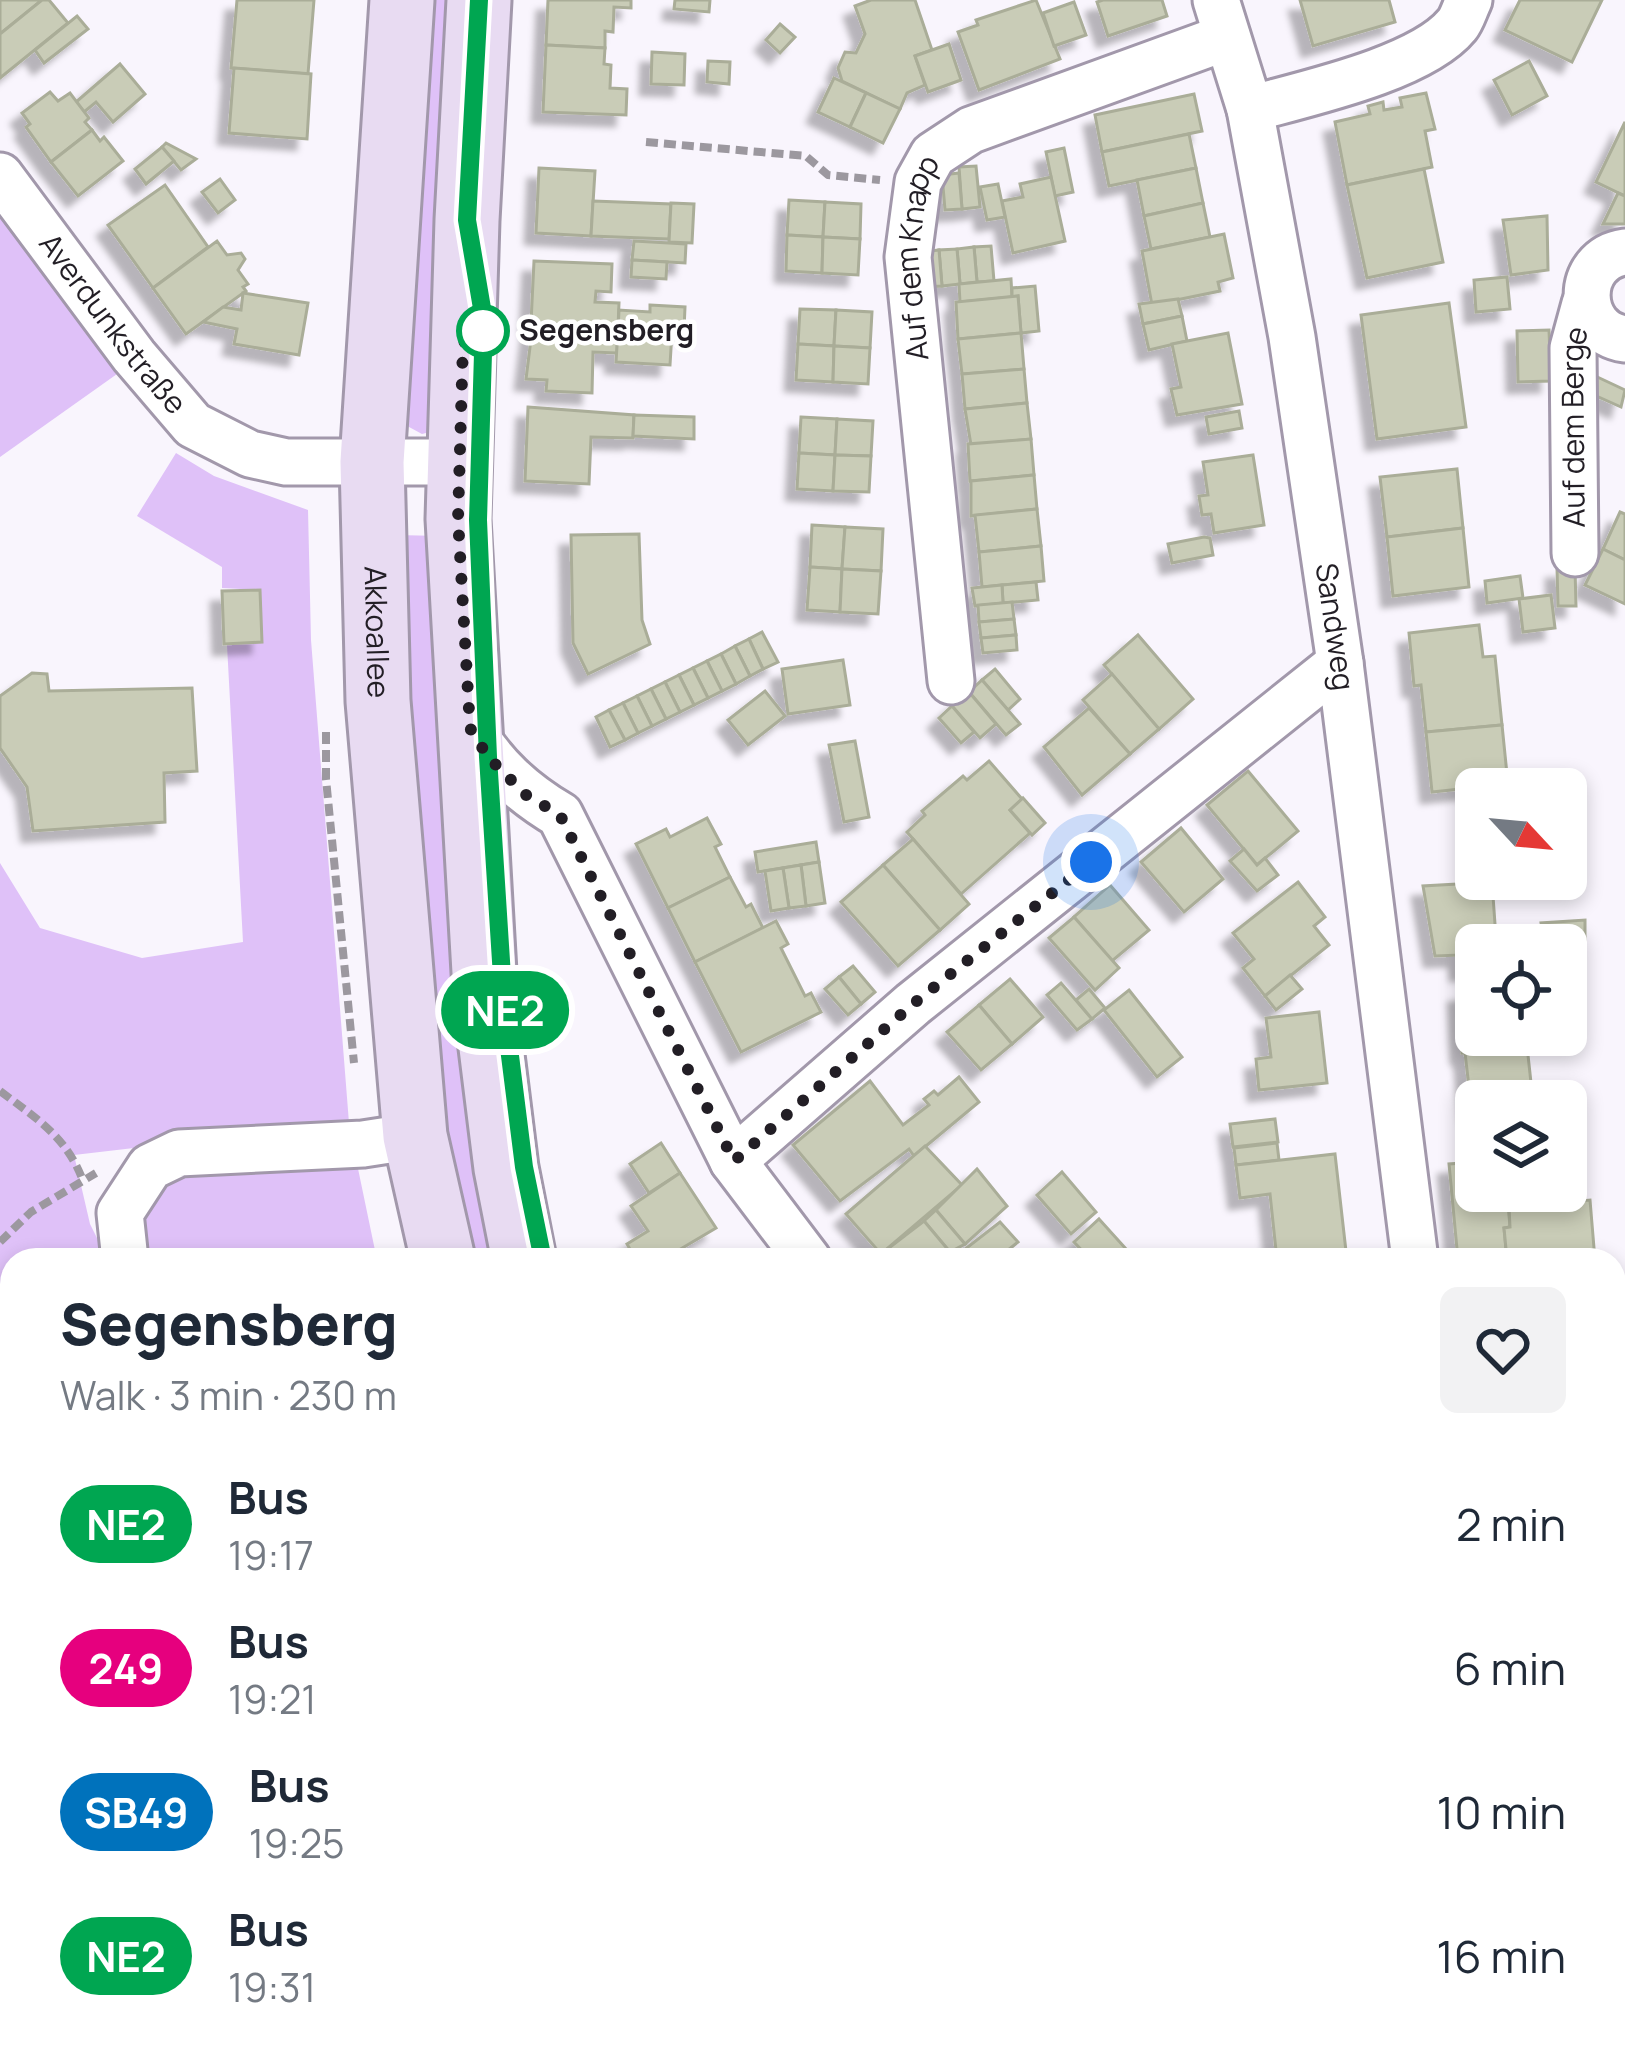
<!DOCTYPE html>
<html lang="en">
<head>
<meta charset="utf-8">
<style>
  :root { --surface:#fff; --page:#f2f2f3; --text:#1f2937; --muted:#747a83 }
  body { margin:0; font-family:Manrope,sans-serif; background:var(--page); color:var(--text); height:100vh; display:flex; flex-direction:column; font-size:45px; white-space:nowrap }
  * { box-sizing:border-box; margin:0 }
  p { font-size:39px; color:var(--muted) }
  .icon { flex:none; width:66px; height:66px; fill:none; stroke:currentColor; stroke-width:2; stroke-linecap:round; stroke-linejoin:round }
  .map { position:relative; flex:1; overflow:hidden }
  .sheet { position:absolute; left:0px; top:1248px; width:1626px; height:804px; display:flex; flex-direction:column; background:var(--surface); border-radius:36px 36px 0 0; box-shadow:0 6px 18px #0003 }
  .sheet>* { flex:none }
  .badge { padding:0 24px; border-radius:39px; font-size:42px; line-height:78px }
  .needle { width:78px; rotate:116deg }
  .tools { position:absolute; left:1455px; top:768px; display:grid; gap:24px }
  .tools a { display:grid; place-items:center; width:132px; height:132px; border-radius:18px; background:var(--surface); box-shadow:0 6px 18px #0003; font-size:60px }
  .you { position:absolute; width:60px; height:60px; margin:-30px; border:9px solid #fff; border-radius:50%; background:#1a73e8; box-shadow:0 0 0 18px #1a73e833 }
  .map>.badge { position:absolute; translate:-50% -50%; box-shadow:0 0 0 6px #fff }
  .round { display:grid; place-items:center; flex:none; width:126px; height:126px; border-radius:18px; background:var(--page) }
  .summary { display:flex; align-items:center; justify-content:space-between; height:204px; padding:0 60px }
  h1 { font-size:57px; font-weight:800; line-height:90px }
  ul { padding:0; list-style:none }
  li { display:flex; align-items:center; gap:36px; height:144px; padding:0 60px }
  li div { flex:1 }
  li b { display:block; font-size:45px }
  li em { font-style:normal }
  li .badge { min-width:132px; font-weight:700; text-align:center }
  .map>svg:first-child { display:block }
  .green { fill:#dfc1f8 }
  .building { fill:#c9ccb7; stroke:#aaad98; stroke-width:3; filter:url(#shadow) }
  .lines { fill:none; stroke-linecap:round; stroke-linejoin:round }
  .minor-casing { stroke:#a298ab; stroke-width:51 }
  .secondary-casing { stroke:#a298ab; stroke-width:69 }
  .path { stroke:#9c989f; stroke-width:8; stroke-dasharray:12 6; stroke-linecap:butt }
  .minor { stroke:#fff; stroke-width:45 }
  .secondary { stroke:#e8dbf2; stroke-width:63 }
  .line-casing { stroke:#fff; stroke-width:27 }
  .line { stroke:#00a651; stroke-width:18 }
  .walk { stroke:#221e25; stroke-width:12; stroke-dasharray:0 21.6 }
  .stop-dot { fill:#fff; stroke:#00a651; stroke-width:6 }
  .labels { text-anchor:middle; stroke-width:9; stroke-linejoin:round; paint-order:stroke }
  .street-label { font-size:30px; fill:#221e25; stroke:#fff }
  .stop-label { font-size:30px; font-weight:bold; fill:#221e25; stroke:#fff; text-anchor:start }
</style>
</head>
<body>
<div class="map">
<svg width="1625" height="2052" viewBox="0 0 1625 2052">
  <defs>
    <filter id="shadow"><feDropShadow dx="-11" dy="11" stdDeviation="3" flood-color="#0004"/></filter>
  </defs>
  <rect width="100%" height="100%" fill="#f9f5fd"/>
  <!-- green -->
  <g class="green">
    <path d="M418,0H460L430,432L422,434L398,421Z"/>
    <path d="M0,214L117,374L0,457Z"/>
    <path d="M176,453L214,476L308,510L311,640L349,1123L74,1155L90,1224L108,1260H12V1596L0,1604V863L40,928L142,958L243,942L227,645L262,642L260,590L222,588V567L137,516Z"/>
    <path d="M396,535L441,536L512,1260H466L450,1190Z"/>
    <path d="M356,1159L377,1260H141C139,1212 137,1199 180,1172Z"/>
  </g>
  <!-- building -->
  <g class="building">
    <path d="M0,0H42L0,34Z"/>
    <path d="M42,0H49L68,23L0,78V34Z"/>
    <path d="M237,0H314L308,74L231,68Z"/>
    <path d="M548,0H631V8L614,7L613,32L605,31V48L546,45Z"/>
    <path d="M675,0H710L709,12L674,9Z"/>
    <path d="M871,0H915L932,50L915,56L925,85L907,93L900,109L842,81L838,68L845,52L856,53L865,34L855,6Z"/>
    <path d="M1036,0L1060,59L979,90L958,32L978,25L976,20Z"/>
    <path d="M1103,0H1162L1167,16L1108,36L1097,2Z"/>
    <path d="M1300,0H1389L1395,22L1313,46Z"/>
    <path d="M1520,0H1602L1572,62L1505,30Z"/>
    <path d="M1074,2L1086,35L1054,46L1043,13Z"/>
    <path d="M77,16L88,29L44,63L35,50Z"/>
    <path d="M780,24L795,37L780,53L766,40Z"/>
    <path d="M949,44L961,80L928,92L915,56Z"/>
    <path d="M546,45L605,48L604,64L611,65L610,88L627,89L626,115L543,112Z"/>
    <path d="M652,52L685,54L684,85L651,84Z"/>
    <path d="M708,61L730,62L729,84L707,82Z"/>
    <path d="M1529,61L1547,96L1512,115L1494,80Z"/>
    <path d="M120,64L145,94L113,122L96,102L84,112L76,102Z"/>
    <path d="M234,68L311,74L307,139L229,133Z"/>
    <path d="M834,78L866,93L850,127L818,112Z"/>
    <path d="M50,92L58,101L70,93L89,118L85,122L92,130L51,162L26,127L30,124L22,113Z"/>
    <path d="M866,93L900,109L883,143L850,127Z"/>
    <path d="M1426,93L1435,129L1425,131L1432,167L1347,185L1335,122L1370,114L1368,106L1383,102L1384,110L1402,107L1400,98Z"/>
    <path d="M1194,94L1202,131L1102,152L1095,115Z"/>
    <path d="M1625,122V196L1596,182Z"/>
    <path d="M92,130L100,141L104,137L123,161L78,196L51,162Z"/>
    <path d="M1189,134L1196,168L1109,186L1102,152Z"/>
    <path d="M166,143L196,159L181,170L162,147Z"/>
    <path d="M162,147L174,161L146,184L135,169Z"/>
    <path d="M1064,148L1073,192L1055,196L1046,152Z"/>
    <path d="M976,166L980,207L962,209L959,167Z"/>
    <path d="M539,168L595,171L591,236L536,233Z"/>
    <path d="M1196,168L1203,203L1144,216L1137,180Z"/>
    <path d="M1424,169L1443,262L1367,278L1347,185Z"/>
    <path d="M959,173L962,209L945,210L942,175Z"/>
    <path d="M1051,177L1065,241L1013,253L1002,201L1023,197L1020,184Z"/>
    <path d="M220,179L235,200L218,213L202,192Z"/>
    <path d="M998,184L1005,217L987,220L980,187Z"/>
    <path d="M165,185L208,247L153,288L108,225Z"/>
    <path d="M1618,193L1625,196V224H1603Z"/>
    <path d="M789,200L825,202L823,237L787,235Z"/>
    <path d="M593,201L671,204L669,239L591,236Z"/>
    <path d="M825,202L861,204L860,239L823,237Z"/>
    <path d="M671,203L694,204L692,243L669,242Z"/>
    <path d="M1203,203L1210,237L1151,249L1144,216Z"/>
    <path d="M1547,216L1548,270L1511,275L1503,220Z"/>
    <path d="M1224,234L1233,278L1218,282L1220,291L1152,305L1142,251Z"/>
    <path d="M787,235L823,237L822,273L786,271Z"/>
    <path d="M823,237L860,239L858,275L822,273Z"/>
    <path d="M217,241L227,255L241,253L245,259L238,270L248,284L243,287L246,291L186,334L153,288Z"/>
    <path d="M634,241L686,244L685,263L632,260Z"/>
    <path d="M991,246L994,281L977,282L974,247Z"/>
    <path d="M974,247L977,282L960,284L957,249Z"/>
    <path d="M957,249L960,284L942,286L939,250Z"/>
    <path d="M939,250L942,286L925,287L922,252Z"/>
    <path d="M632,260L667,262L666,279L631,277Z"/>
    <path d="M534,261L612,264L611,292L596,291L595,302L619,303L618,327L531,323Z"/>
    <path d="M1507,277L1510,309L1476,312L1474,280Z"/>
    <path d="M1011,279L1012,297L960,302L959,284Z"/>
    <path d="M1035,286L1039,331L1021,333L1018,296L1012,297V288Z"/>
    <path d="M243,293L308,303L299,355L234,344L237,329L203,322L223,307L241,310Z"/>
    <path d="M1018,296L1021,333L958,339L956,302Z"/>
    <path d="M1178,299L1182,316L1143,324L1139,304Z"/>
    <path d="M1449,303L1466,427L1377,439L1361,315Z"/>
    <path d="M650,305L685,307L684,330H618L619,310L650,312Z"/>
    <path d="M800,309L836,310L834,346L798,344Z"/>
    <path d="M836,310L872,312L870,348L834,346Z"/>
    <path d="M1182,316L1187,341L1149,350L1143,324Z"/>
    <path d="M533,323L618,327L617,353L593,352L592,393L546,391L547,380L526,379Z"/>
    <path d="M618,330L672,332L670,365L616,362Z"/>
    <path d="M1549,330L1551,381L1518,382L1517,331Z"/>
    <path d="M1021,333L1024,369L962,374L958,339Z"/>
    <path d="M1228,333L1242,404L1177,415L1171,389L1181,387L1172,344Z"/>
    <path d="M798,344L834,346L833,382L796,380Z"/>
    <path d="M834,346L870,348L868,384L833,382Z"/>
    <path d="M1024,369L1027,403L965,409L962,374Z"/>
    <path d="M1591,374L1625,390L1621,407L1583,390Z"/>
    <path d="M1027,403L1031,439L971,445L965,409Z"/>
    <path d="M528,407L634,415L633,438L591,437L589,484L525,481Z"/>
    <path d="M1239,411L1242,428L1209,434L1206,417Z"/>
    <path d="M634,415L694,417V439L633,436Z"/>
    <path d="M801,417L837,419L835,455L799,453Z"/>
    <path d="M837,419L873,421L871,456L835,455Z"/>
    <path d="M1031,439L1034,475L970,481L968,444Z"/>
    <path d="M799,453L835,455L833,491L797,489Z"/>
    <path d="M835,455L871,456L869,492L833,491Z"/>
    <path d="M1253,455L1264,525L1214,533L1211,514L1202,515L1199,496L1208,495L1203,462Z"/>
    <path d="M1457,469L1463,528L1387,537L1380,477Z"/>
    <path d="M1034,475L1037,509L971,516V481Z"/>
    <path d="M1037,509L1041,546L979,552L975,515Z"/>
    <path d="M1620,512L1625,514V560L1603,549Z"/>
    <path d="M812,525L845,527L842,569L810,567Z"/>
    <path d="M845,527L883,529L881,571L842,569Z"/>
    <path d="M1463,528L1469,587L1393,596L1387,537Z"/>
    <path d="M639,534L642,620L650,644L588,674L573,643L571,535Z"/>
    <path d="M1204,537L1210,538L1213,555L1172,563L1168,544Z"/>
    <path d="M1041,546L1044,581L982,587L979,552Z"/>
    <path d="M1603,549L1625,560V604L1585,585Z"/>
    <path d="M810,567L842,569L840,612L807,610Z"/>
    <path d="M1557,568H1575L1576,606H1558Z"/>
    <path d="M842,569L881,571L878,614L840,612Z"/>
    <path d="M1520,576L1523,598L1487,603L1485,581Z"/>
    <path d="M1036,582L1038,600L1003,603L1002,585Z"/>
    <path d="M1002,585L1003,603L975,606L972,588Z"/>
    <path d="M260,590L262,642L224,644L222,591Z"/>
    <path d="M1551,595L1555,628L1523,632L1519,599Z"/>
    <path d="M1012,602L1014,619L979,622L978,605Z"/>
    <path d="M1014,619L1016,635L981,638L979,622Z"/>
    <path d="M1479,625L1483,657L1495,656L1502,725L1426,732L1421,685L1414,686L1409,633Z"/>
    <path d="M762,632L778,662L763,669L749,639Z"/>
    <path d="M1016,635L1017,650L983,653L981,638Z"/>
    <path d="M1138,635L1193,699L1159,729L1104,665Z"/>
    <path d="M749,639L763,669L750,676L735,646Z"/>
    <path d="M735,646L750,676L736,684L721,654Z"/>
    <path d="M721,654L736,684L722,691L707,661Z"/>
    <path d="M843,660L850,705L788,714L782,669Z"/>
    <path d="M707,661L722,691L708,698L693,668Z"/>
    <path d="M693,668L708,698L694,705L679,675Z"/>
    <path d="M995,669L1020,699L1008,710L982,680Z"/>
    <path d="M32,673L47,674L49,691L192,688L197,771L164,773L165,822L33,831L27,787L0,748V696Z"/>
    <path d="M1112,674L1159,729L1130,754L1083,700Z"/>
    <path d="M679,675L694,705L680,712L665,682Z"/>
    <path d="M982,680L1020,724L1006,735L969,692Z"/>
    <path d="M665,682L680,712L666,719L651,689Z"/>
    <path d="M651,689L666,719L652,726L637,696Z"/>
    <path d="M765,691L785,716L748,745L728,720Z"/>
    <path d="M969,692L996,724L980,738L952,706Z"/>
    <path d="M637,696L652,726L638,733L623,703Z"/>
    <path d="M623,703L638,733L625,740L609,710Z"/>
    <path d="M952,706L974,732L961,743L939,718Z"/>
    <path d="M1089,708L1130,754L1082,795L1044,747Z"/>
    <path d="M609,710L625,740L610,747L596,717Z"/>
    <path d="M1502,725L1508,784L1432,792L1426,732Z"/>
    <path d="M855,741L869,817L844,822L829,745Z"/>
    <path d="M989,761L1022,799L1010,810L1030,833L961,894L907,832L925,815L922,811L963,776L967,780Z"/>
    <path d="M1248,771L1298,831L1257,865L1207,805Z"/>
    <path d="M1023,798L1045,823L1032,835L1010,810Z"/>
    <path d="M707,818L721,844L715,847L730,877L668,908L636,844L666,829L670,837Z"/>
    <path d="M1181,828L1223,879L1184,912L1141,862Z"/>
    <path d="M913,839L969,904L940,930L883,865Z"/>
    <path d="M816,842L819,862L758,872L755,852Z"/>
    <path d="M1244,849L1257,865L1265,858L1278,875L1257,891L1230,861Z"/>
    <path d="M819,862L825,903L806,906L801,865Z"/>
    <path d="M801,865L806,906L789,908L783,868Z"/>
    <path d="M883,865L940,930L898,966L841,902Z"/>
    <path d="M783,868L789,908L771,911L765,871Z"/>
    <path d="M730,877L746,907L751,904L763,928L695,962L668,908Z"/>
    <path d="M1298,882L1325,917L1314,926L1329,945L1265,996L1243,968L1254,959L1233,933Z"/>
    <path d="M1492,882L1496,938L1544,934L1545,945H1476V968L1461,970L1460,955L1435,956L1423,886Z"/>
    <path d="M1110,885L1149,930L1112,961L1074,917Z"/>
    <path d="M1074,917L1119,968L1095,990L1049,938Z"/>
    <path d="M1585,920V962H1566V945H1545L1541,923Z"/>
    <path d="M776,921L788,944L781,948L805,996L811,993L821,1012L741,1052L695,962Z"/>
    <path d="M853,966L875,992L861,1004L839,977Z"/>
    <path d="M1290,975L1302,989L1276,1010L1265,996Z"/>
    <path d="M839,977L861,1004L848,1015L825,989Z"/>
    <path d="M1010,979L1043,1017L1012,1044L979,1005Z"/>
    <path d="M1061,983L1092,1019L1077,1030L1047,995Z"/>
    <path d="M1089,989L1105,1008L1092,1019L1076,1000Z"/>
    <path d="M1129,990L1182,1057L1157,1077L1104,1010Z"/>
    <path d="M1476,990V1035H1517L1518,1047L1462,1053L1459,992Z"/>
    <path d="M979,1005L1012,1044L981,1070L947,1032Z"/>
    <path d="M1319,1012L1327,1083L1259,1090L1256,1059L1271,1057L1266,1018Z"/>
    <path d="M1527,1046L1533,1101H1476V1113H1472L1465,1053Z"/>
    <path d="M959,1077L979,1102L914,1156L909,1149L840,1201L793,1145L870,1081L903,1125L929,1105L924,1099L934,1091L938,1095Z"/>
    <path d="M1275,1119L1278,1142L1233,1147L1230,1124Z"/>
    <path d="M661,1143L680,1173L649,1193L630,1164Z"/>
    <path d="M1277,1143L1279,1160L1236,1165L1234,1148Z"/>
    <path d="M925,1146L962,1185L881,1254L846,1214Z"/>
    <path d="M1335,1154L1347,1260H1277L1270,1194L1240,1198L1236,1165Z"/>
    <path d="M1476,1162V1191H1507L1510,1227L1504,1228L1507,1260H1458L1449,1164Z"/>
    <path d="M977,1169L1007,1206L965,1244L936,1210Z"/>
    <path d="M1062,1172L1096,1212L1071,1234L1037,1195Z"/>
    <path d="M680,1173L716,1228L662,1260H656L650,1251L636,1260L627,1244L648,1231L631,1206Z"/>
    <path d="M1590,1200L1595,1260H1507L1504,1228L1510,1227L1509,1207Z"/>
    <path d="M936,1210L965,1244L950,1252L924,1221Z"/>
    <path d="M1099,1219L1136,1260H1091L1074,1242Z"/>
    <path d="M924,1221L950,1252L941,1260H886L881,1254Z"/>
    <path d="M1000,1222L1018,1242L996,1260H951Z"/>
    <path d="M1614,1627L1625,1630V1718L1614,1715Z"/>
    <path d="M12,1661V1760L1,1768L0,1669Z"/>
    <path d="M1614,1927L1625,1929L1622,1952L1614,1951Z"/>
    <path d="M47,2040H217L225,2052H55Z"/>
    <path d="M315,2040H434L429,2043L436,2052H323Z"/>
    <path d="M944,2040H1065L1053,2052H951Z"/>
    <path d="M1289,2040H1348L1350,2050L1292,2052Z"/>
    <path d="M1391,2040H1505L1506,2043L1470,2052H1394Z"/>
  </g>
  <g class="lines">
    <!-- minor casing -->
    <g class="minor-casing">
      <g id="minor">
        <path id="s1" d="M1216,0L1250,109L1292,337L1340,663L1415,1260"/>
        <path d="M1250,109C1304,94 1421,69 1457,25C1462,19 1465,8 1469,0"/>
        <path id="s2" d="M0,176L134,356L193,425L250,454L286,462H459"/>
        <path d="M1625,252C1574,259 1575,332 1625,339"/>
        <path id="s3" d="M1575,553L1573,348L1585,304"/>
        <path id="s4" d="M951,681L908,257L918,182L933,155L971,130L1227,37"/>
        <path d="M470,728C494,766 521,792 560,815L733,1161L808,1260"/>
        <path d="M733,1161L913,1004L1340,663"/>
        <path d="M125,1260L120,1213L150,1167L179,1153L363,1144L415,1136"/>
        <path d="M1614,1834L1625,1833"/>
        <path d="M611,2040L617,2052"/>
        <path d="M1538,2040L1540,2052"/>
      </g>
    </g>
    <!-- secondary casing -->
    <g class="secondary-casing">
      <g id="secondary">
        <path id="s5" d="M402,0L372,462L378,701L415,1136L443,1260"/>
        <path d="M479,0L467,220L458,519L486,1007L506,1168L524,1260"/>
        <path d="M709,2040L714,2052"/>
        <path d="M830,2040L835,2052"/>
      </g>
    </g>
    <!-- path -->
    <g class="path">
      <path d="M646,142L806,156L828,175L880,180"/>
      <path d="M326,732V779L354,1063"/>
      <path d="M0,1091C36,1118 67,1137 83,1181"/>
      <path d="M0,1242L31,1212L96,1173"/>
      <path d="M0,1316L12,1335"/>
      <path d="M0,1363L12,1353"/>
      <path d="M1614,1750L1625,1752"/>
      <path d="M1614,1905L1621,1874"/>
      <path d="M1076,2040L1086,2052L1092,2046L1086,2040"/>
      <path d="M1607,2040L1610,2052"/>
      <path d="M1063,2048L1070,2040"/>
      <path d="M898,2052L904,2040"/>
      <path d="M919,2052L921,2040"/>
    </g>
    <!-- minor -->
    <use href="#minor" class="minor"/>
    <!-- secondary -->
    <use href="#secondary" class="secondary"/>
  </g>
  <g class="lines">
    <!-- line casing -->
    <g class="line-casing">
      <path id="line" d="M479,0L467,220L484,320L478,520L488,757L504,1008L524,1167L543,1260"/>
    </g>
    <!-- line -->
    <use href="#line" class="line"/>
    <!-- walk -->
    <path class="walk" d="M483,331L463,343L458,519L470,728L488,757L526,795L560,815L734,1161L913,1004L1091,862"/>
  </g>
  <!-- markers -->
  <circle class="stop-dot" cx="483" cy="331" r="24"/>
  <g class="labels">
    <!-- street labels -->
    <g class="street-label">
      <text dy="10" stroke="none"><textPath href="#s4" startOffset="426">Auf dem Knapp</textPath></text>
      <text dy="10" stroke="none"><textPath href="#s2" startOffset="186">Averdunkstraße</textPath></text>
      <text dy="10" stroke="none"><textPath href="#s3" startOffset="126">Auf dem Berge</textPath></text>
      <text dy="10" stroke="none"><textPath href="#s1" startOffset="639">Sandweg</textPath></text>
      <text dy="10" stroke="none"><textPath href="#s5" startOffset="633">Akkoallee</textPath></text>
    </g>
    <!-- stop labels -->
    <g class="stop-label">
      <text x="519" y="341">Segensberg</text>
    </g>
  </g>
</svg>
<div class="tools">
<a><svg class="needle" viewBox="-14 -14 28 28"><path d="M0-13l5 13h-10z" fill="#e53935"/><path d="M0 13l5-13h-10z" fill="#747a83"/></svg></a>
<a><svg class="icon" aria-label="locate" viewBox="0 0 24 24"><circle cx="12" cy="12" r="6"/><path d="M12 2v4M12 18v4M2 12h4M18 12h4"/></svg></a>
<a><svg class="icon" aria-label="layers" viewBox="0 0 24 24"><path d="M12 4l9 5-9 5-9-5zM3 14l9 5 9-5"/></svg></a>
</div>
<div class="you" style="left:1091px;top:862px"></div>
<b class="badge" style="left:505px;top:1010px;background:#00a651;color:#fff">NE2</b>
<section class="sheet">
<div class="summary"><div><h1>Segensberg</h1><p>Walk · 3 min · 230 m</p></div><a class="round"><svg class="icon" aria-label="heart" viewBox="0 0 24 24"><path d="M12 20l-8-8c-3-5 5-10 8-4 3-6 11-1 8 4z"/></svg></a></div>
<ul>
<li><span class="badge" style="background:#00a651;color:#fff">NE2</span><div><b>Bus</b><p>19:17</p></div><em>2 min</em></li>
<li><span class="badge" style="background:#e6007e;color:#fff">249</span><div><b>Bus</b><p>19:21</p></div><em>6 min</em></li>
<li><span class="badge" style="background:#0072bc;color:#fff">SB49</span><div><b>Bus</b><p>19:25</p></div><em>10 min</em></li>
<li><span class="badge" style="background:#00a651;color:#fff">NE2</span><div><b>Bus</b><p>19:31</p></div><em>16 min</em></li>
</ul>
</section>
</div>
</body>
</html>
